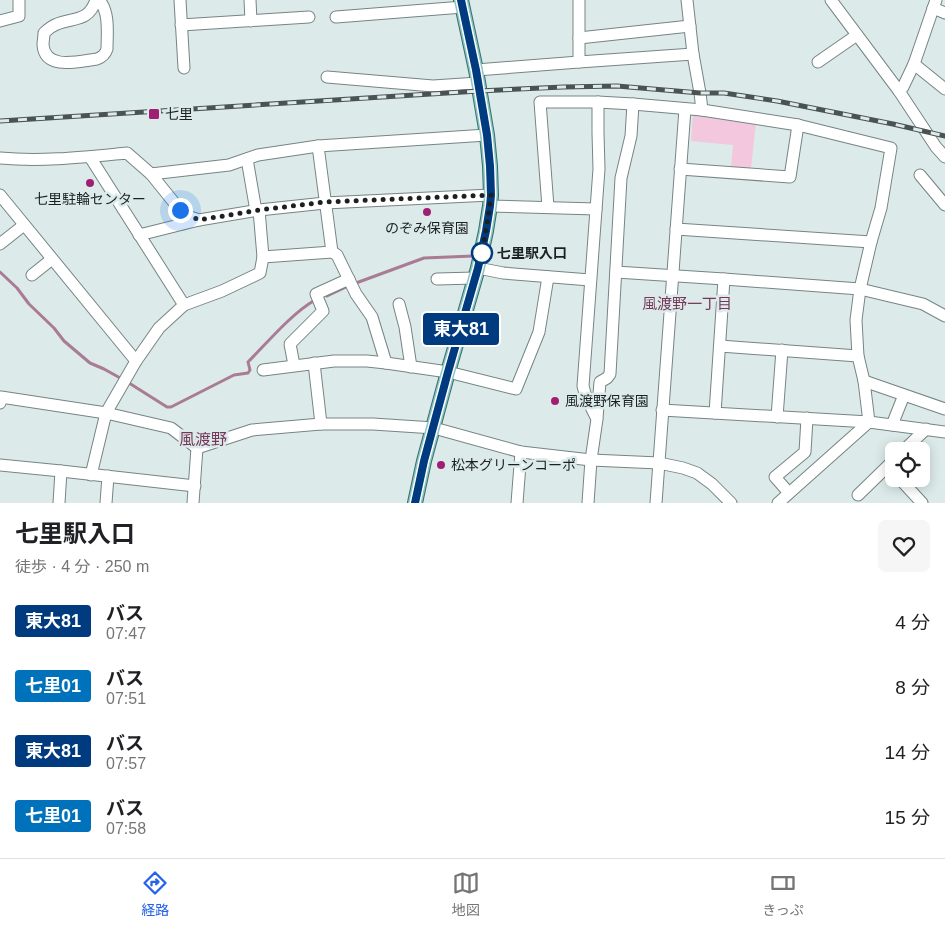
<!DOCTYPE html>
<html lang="ja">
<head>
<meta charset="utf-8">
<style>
  :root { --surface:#fff; --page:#f6f6f6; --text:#202124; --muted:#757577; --line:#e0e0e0; --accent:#2563eb }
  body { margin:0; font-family:Helvetica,"Noto Sans JP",sans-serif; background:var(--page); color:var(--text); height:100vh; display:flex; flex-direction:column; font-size:19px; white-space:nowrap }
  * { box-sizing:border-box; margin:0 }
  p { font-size:16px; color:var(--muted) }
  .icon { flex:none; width:28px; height:28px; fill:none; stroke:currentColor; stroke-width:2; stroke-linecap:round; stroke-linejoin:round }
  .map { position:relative; height:503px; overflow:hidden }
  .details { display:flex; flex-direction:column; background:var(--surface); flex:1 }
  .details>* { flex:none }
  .badge { padding:0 10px; border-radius:4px; font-size:18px; line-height:32px }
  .tools { position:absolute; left:885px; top:442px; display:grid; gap:10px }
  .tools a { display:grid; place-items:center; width:45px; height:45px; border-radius:8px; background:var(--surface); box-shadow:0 2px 12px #0003; font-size:25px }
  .you { position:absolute; width:25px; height:25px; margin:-12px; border:4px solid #fff; border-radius:50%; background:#1a73e8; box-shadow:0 0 0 8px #1a73e833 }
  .map>.badge { position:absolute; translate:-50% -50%; box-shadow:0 0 0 2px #fff }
  .round { display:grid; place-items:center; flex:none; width:52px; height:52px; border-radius:8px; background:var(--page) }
  .head { display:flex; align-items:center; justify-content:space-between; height:85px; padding:0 15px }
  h1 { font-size:24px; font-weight:700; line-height:38px }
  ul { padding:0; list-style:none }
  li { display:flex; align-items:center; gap:15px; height:65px; padding:0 15px }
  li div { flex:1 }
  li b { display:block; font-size:19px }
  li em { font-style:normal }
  li .badge { min-width:55px; font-weight:700; text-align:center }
  .menu { display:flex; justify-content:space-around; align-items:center; height:70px; border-top:1px solid var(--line); background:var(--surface); font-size:14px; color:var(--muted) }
  .menu a { display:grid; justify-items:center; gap:2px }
  .menu .current { color:var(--accent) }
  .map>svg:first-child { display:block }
  .green { fill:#f3c7dd }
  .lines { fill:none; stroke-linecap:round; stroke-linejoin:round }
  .stream { stroke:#a97b94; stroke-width:3 }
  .minor-casing { stroke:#768483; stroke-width:13 }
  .major-casing { stroke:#32726f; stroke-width:16 }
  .minor { stroke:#fff; stroke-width:11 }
  .major { stroke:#8cc4c2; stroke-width:14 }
  .rail-casing { stroke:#4b5352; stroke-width:5 }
  .rail { stroke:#dcebea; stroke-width:3; stroke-dasharray:9; stroke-linecap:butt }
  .line-casing { stroke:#fff; stroke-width:11 }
  .line { stroke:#003b80; stroke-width:8 }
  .walk { stroke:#1b2120; stroke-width:5; stroke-dasharray:0 9 }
  .poi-dot { fill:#9f1f72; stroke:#dcebea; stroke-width:2 }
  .stop-dot { fill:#fff; stroke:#003b80; stroke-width:2.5 }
  .labels { text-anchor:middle; stroke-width:5; stroke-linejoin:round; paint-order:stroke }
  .poi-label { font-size:14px; fill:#1b2120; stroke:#dcebea; text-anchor:start }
  .stop-label { font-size:14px; font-weight:bold; fill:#1b2120; stroke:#dcebea; text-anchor:start }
  .neighbourhood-label { font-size:15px; fill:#75365a; stroke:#dcebea }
  .quarter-label { font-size:16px; fill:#75365a; stroke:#dcebea }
</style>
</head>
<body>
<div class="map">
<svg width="945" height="503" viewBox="0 0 945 503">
  <rect width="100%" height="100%" fill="#dcebea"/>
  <!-- green -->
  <path class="green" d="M693,114L756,122L751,169L731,167L733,145L691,141Z"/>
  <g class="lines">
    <!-- stream -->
    <g class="stream">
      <path d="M0,272L17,288L29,304L54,328L64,341L90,363L104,369L122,379"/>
      <path d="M356,283L424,258L473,256"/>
      <path d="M327,296L346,287"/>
      <path d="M129,383L167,407H171L234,375L248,373L250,370L248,362C268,342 291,314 315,300"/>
    </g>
    <!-- minor casing -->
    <g class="minor-casing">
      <g id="minor">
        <path d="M96,0C88,22 76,17 57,24C52,26 48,29 44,33C44,37 43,41 43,45C45,71 80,61 97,59C102,57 105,55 107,49C107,34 110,12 99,0"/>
        <path d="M180,0L184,68"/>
        <path d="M250,0L251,21"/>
        <path d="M579,0V62L693,54"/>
        <path d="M687,0L693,54L700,93L702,110"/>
        <path d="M831,0L899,91L936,147L945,157"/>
        <path d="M933,8L945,13"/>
        <path d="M336,17L463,7"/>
        <path d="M0,21L19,16V0"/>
        <path d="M181,25L309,17"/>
        <path d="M579,38L690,26"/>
        <path d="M818,62L857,35"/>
        <path d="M914,64L945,89"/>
        <path d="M476,70L579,62"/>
        <path d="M327,77L433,86L478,83"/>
        <path d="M899,91L903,87L914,64L936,0"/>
        <path d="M318,146L332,252"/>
        <path d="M90,157L184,305"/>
        <path d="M0,158C42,162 85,157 127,153L151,174L180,210L190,217L199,220L259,210L325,203L491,195"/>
        <path d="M247,159L256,211"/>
        <path d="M680,169L790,177L798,125"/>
        <path d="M151,174L229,165L258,155L318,146L487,135"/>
        <path d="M920,175L945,205"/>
        <path d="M0,195L136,361"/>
        <path d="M490,206L596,209"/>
        <path d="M548,207L540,102H598L633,104L702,110L798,125L891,148L881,208L871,242L860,289L856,320L858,356L864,381L869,422"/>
        <path d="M676,229L871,242"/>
        <path d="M139,235L199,220"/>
        <path d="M0,244L24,225"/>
        <path d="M263,257L332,252L337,255L356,294L372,317L386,363L448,372L516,389L539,332L548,277"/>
        <path d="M478,268L503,273L590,280"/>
        <path d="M616,272L724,279L860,289L923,304L945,316"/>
        <path d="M32,275L52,259"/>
        <path d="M437,279L475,278"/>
        <path d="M399,304L405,327L411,367"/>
        <path d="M720,346L858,356"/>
        <path d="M314,363L321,424"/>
        <path d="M294,365L290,344L323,311L316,294L349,279"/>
        <path d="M263,370L334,361H367L386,363"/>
        <path d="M864,381L945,409"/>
        <path d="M0,403L1,397L106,413L171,428L197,448"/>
        <path d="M662,410L869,422L945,432"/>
        <path d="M715,413L724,279"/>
        <path d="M777,417L782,350"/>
        <path d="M597,418L600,382L607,378L610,374L621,178L631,136L633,104"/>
        <path d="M892,425L904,395"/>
        <path d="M197,448L252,430L321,424H373L434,428L521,452L591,460L659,463L683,468L697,473L712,484L731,503"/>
        <path d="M903,451L926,429"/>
        <path d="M0,465L61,471L195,486"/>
        <path d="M91,475L106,413L136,361L159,328L184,305L222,291L260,273L263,257L259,210"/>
        <path d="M900,479L922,503"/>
        <path d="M789,493L775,477L805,452L807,418"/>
        <path d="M858,495L894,460"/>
        <path d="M59,503L61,471"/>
        <path d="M106,503L108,476"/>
        <path d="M193,503L197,448"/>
        <path d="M517,503L521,452"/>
        <path d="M588,503L591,460L597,419L586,397L583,386L599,169L598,133V102"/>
        <path d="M656,503L685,109"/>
        <path d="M778,503L869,422"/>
      </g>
    </g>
    <!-- major casing -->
    <g class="major-casing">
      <path id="major" d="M415,503L424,461L448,372L478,268L486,231L490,206L491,195L490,166L487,135L476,70L461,0"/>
    </g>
    <!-- minor -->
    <use href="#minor" class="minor"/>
    <!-- major -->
    <use href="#major" class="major"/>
    <!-- rail casing -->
    <g class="rail-casing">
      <path id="rail" d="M0,121L479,91L563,87L617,86L700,93H724L777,101L893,124L945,136"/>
    </g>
    <!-- rail -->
    <use href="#rail" class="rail"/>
  </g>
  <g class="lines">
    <!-- line casing -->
    <g class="line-casing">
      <path id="line" d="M415,503L424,461L448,372L478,268L486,231L490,206L491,195L490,166L487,135L476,70L461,0"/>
    </g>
    <!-- line -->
    <use href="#line" class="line"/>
    <!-- walk -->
    <path class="walk" d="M180,210L190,216L199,220L259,210L325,202L491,195L488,218L482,253"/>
  </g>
  <!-- markers -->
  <g class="poi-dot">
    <rect x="148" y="108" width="12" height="12" rx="2.5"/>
    <circle cx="90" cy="183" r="5"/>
    <circle cx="427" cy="212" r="5"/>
    <circle cx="555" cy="401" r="5"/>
    <circle cx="441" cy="465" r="5"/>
  </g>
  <circle class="stop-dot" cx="482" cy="253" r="10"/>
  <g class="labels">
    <!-- poi labels -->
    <g class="poi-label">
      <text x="165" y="119">七里</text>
      <text x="90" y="204" text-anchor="middle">七里駐輪センター</text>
      <text x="427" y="233" text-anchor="middle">のぞみ保育園</text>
      <text x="565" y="406">風渡野保育園</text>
      <text x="451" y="470">松本グリーンコーポ</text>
    </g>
    <!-- stop labels -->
    <g class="stop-label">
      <text x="497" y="258">七里駅入口</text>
    </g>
    <!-- neighbourhood labels -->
    <g class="neighbourhood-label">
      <text x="687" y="309">風渡野一丁目</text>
    </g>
    <!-- quarter labels -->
    <g class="quarter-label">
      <text x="203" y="445">風渡野</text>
    </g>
  </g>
</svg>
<div class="tools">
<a><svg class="icon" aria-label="locate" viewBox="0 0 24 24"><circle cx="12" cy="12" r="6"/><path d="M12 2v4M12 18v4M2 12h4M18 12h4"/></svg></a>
</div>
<div class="you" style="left:180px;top:210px"></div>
<b class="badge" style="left:461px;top:329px;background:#003b80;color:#fff">東大81</b>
</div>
<section class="details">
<div class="head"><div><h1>七里駅入口</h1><p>徒歩 · 4 分 · 250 m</p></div><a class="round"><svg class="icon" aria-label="heart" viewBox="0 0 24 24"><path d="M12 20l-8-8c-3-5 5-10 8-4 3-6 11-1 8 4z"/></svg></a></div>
<ul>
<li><span class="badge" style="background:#003b80;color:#fff">東大81</span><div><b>バス</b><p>07:47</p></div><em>4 分</em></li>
<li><span class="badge" style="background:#0072bc;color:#fff">七里01</span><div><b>バス</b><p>07:51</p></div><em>8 分</em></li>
<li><span class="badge" style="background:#003b80;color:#fff">東大81</span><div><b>バス</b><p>07:57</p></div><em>14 分</em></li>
<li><span class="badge" style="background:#0072bc;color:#fff">七里01</span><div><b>バス</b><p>07:58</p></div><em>15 分</em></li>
</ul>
</section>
<nav class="menu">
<a class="current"><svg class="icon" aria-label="directions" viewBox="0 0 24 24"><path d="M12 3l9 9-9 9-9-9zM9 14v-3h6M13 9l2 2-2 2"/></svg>経路</a>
<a><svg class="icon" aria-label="map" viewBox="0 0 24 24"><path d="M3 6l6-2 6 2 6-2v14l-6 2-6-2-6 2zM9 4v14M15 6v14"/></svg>地図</a>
<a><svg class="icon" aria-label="tickets" viewBox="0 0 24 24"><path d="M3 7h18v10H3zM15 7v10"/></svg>きっぷ</a>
</nav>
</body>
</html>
